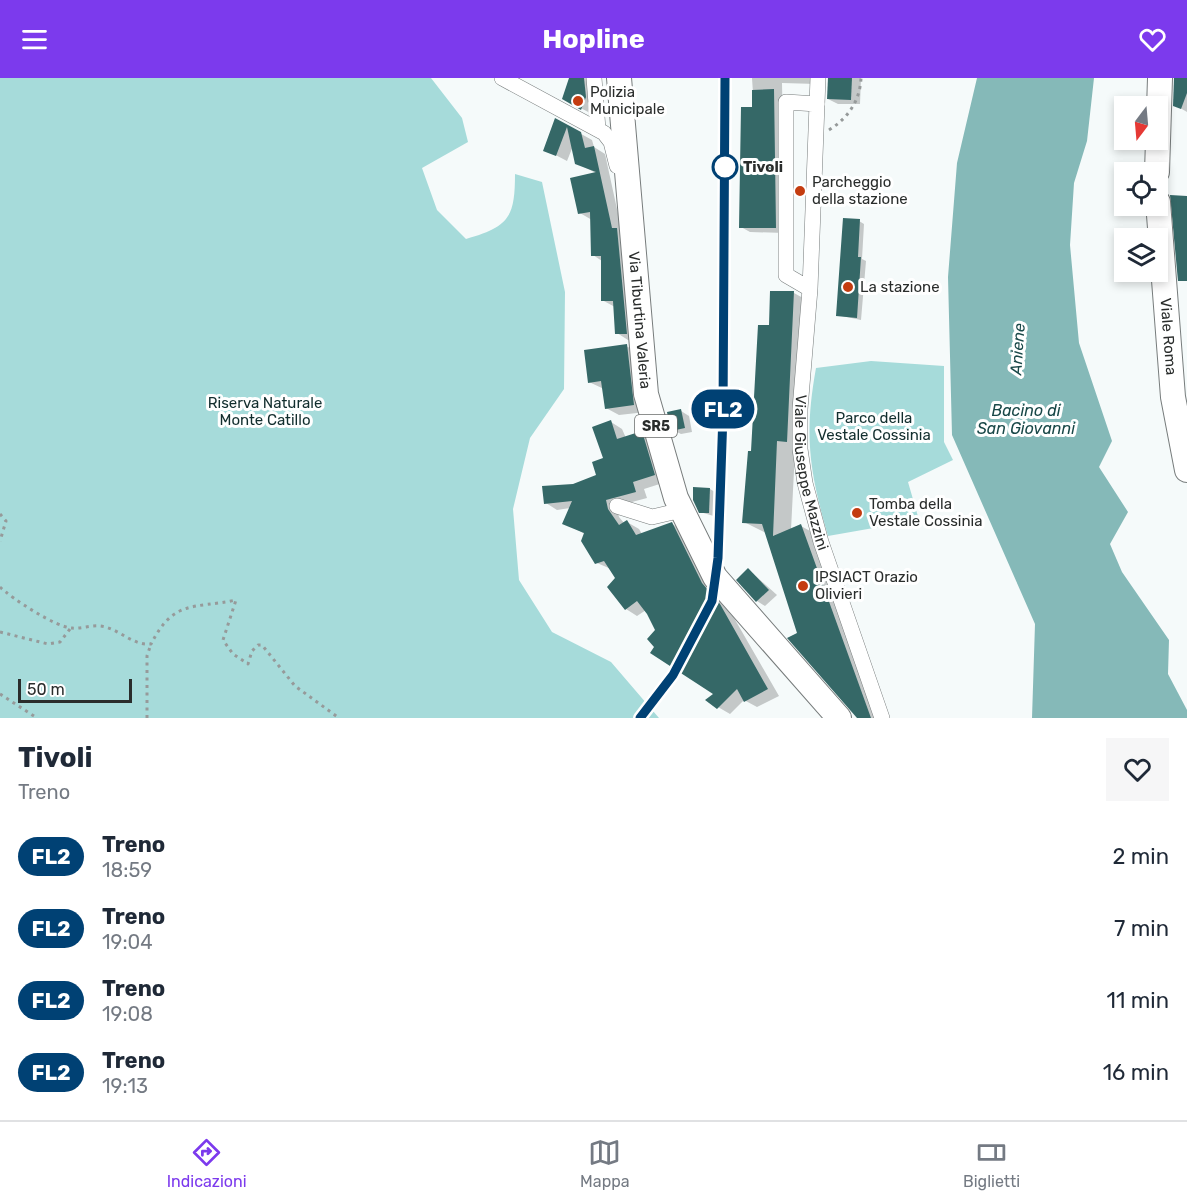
<!DOCTYPE html>
<html lang="it">
<head>
<meta charset="utf-8">
<style>
  :root { --surface:#fff; --page:#f6f6f7; --text:#1f2937; --muted:#747a83; --line:#e0e1e3; --accent:#7c3aed }
  body { margin:0; font-family:Rubik,sans-serif; background:var(--page); color:var(--text); height:100vh; display:flex; flex-direction:column; font-size:22px; white-space:nowrap }
  * { box-sizing:border-box; margin:0 }
  p { font-size:20px; color:var(--muted) }
  .icon { flex:none; width:33px; height:33px; fill:none; stroke:currentColor; stroke-width:2; stroke-linecap:round; stroke-linejoin:round }
  .map { position:relative; height:640px; overflow:hidden }
  .drawer { display:flex; flex-direction:column; background:var(--surface); flex:1 }
  .drawer>* { flex:none }
  .badge { padding:0 12px; border-radius:20px; font-size:21px; line-height:39px }
  .needle { width:39px; rotate:196deg }
  .controls { position:absolute; left:1114px; top:18px; display:grid; gap:12px }
  .controls a { display:grid; place-items:center; width:54px; height:54px; border-radius:0px; background:var(--surface); box-shadow:0 3px 9px #0003; font-size:30px }
  .scale { position:absolute; left:18px; bottom:15px; width:114px; box-sizing:border-box; padding-left:6px; border:3px solid #2a2d2c; border-top:0; font-size:16px; line-height:21px; white-space:nowrap; color:#2a2d2c; -webkit-text-stroke:4px #fff; paint-order:stroke }
  .map>.badge { position:absolute; translate:-50% -50%; box-shadow:0 0 0 3px #fff }
  .round { display:grid; place-items:center; flex:none; width:63px; height:63px; border-radius:0px; background:var(--page) }
  .head { display:flex; align-items:center; justify-content:space-between; height:102px; padding:0 18px }
  h1 { font-size:28px; font-weight:700; line-height:45px }
  ul { padding:0; list-style:none }
  li { display:flex; align-items:center; gap:18px; height:72px; padding:0 18px }
  li div { flex:1 }
  li b { display:block; font-size:22px }
  li em { font-style:normal }
  li .badge { min-width:66px; font-weight:700; text-align:center }
  header { display:flex; justify-content:space-between; align-items:center; height:78px; padding:0 18px; background:var(--accent); color:#fff; font-size:27px; font-weight:700 }
  .tabs { display:flex; justify-content:space-around; align-items:center; height:84px; border-top:2px solid var(--line); background:var(--surface); font-size:16px; color:var(--muted) }
  .tabs a { display:grid; justify-items:center; gap:3px }
  .tabs .selected { color:var(--accent) }
  .map>svg:first-child { display:block }
  .green { fill:#a6dbda }
  .water { fill:#85b9b8 }
  .shadow { fill:#0003 }
  .building { fill:#356867 }
  .lines { fill:none; stroke-linecap:round; stroke-linejoin:round }
  .minor-casing { stroke:#777c7c; stroke-width:16 }
  .primary-casing { stroke:#777c7c; stroke-width:26 }
  .path { stroke:#969a9a; stroke-width:3; stroke-dasharray:3 4.5; stroke-linecap:butt }
  .minor { stroke:#fff; stroke-width:15 }
  .primary { stroke:#fff; stroke-width:24 }
  .rail { stroke:#575a59; stroke-width:4.5; stroke-dasharray:9 4.5; stroke-linecap:butt }
  .line-casing { stroke:#fff; stroke-width:14 }
  .line { stroke:#004174; stroke-width:9 }
  .poi-dot { fill:#c43c10; stroke:#fff; stroke-width:2 }
  .stop-dot { fill:#fff; stroke:#004174; stroke-width:3 }
  .labels { text-anchor:middle; stroke-width:6; stroke-linejoin:round; paint-order:stroke }
  .shield { fill:#fff; stroke:#6a6c6b; stroke-width:1.5 }
  .shield-label { font-size:14px; font-weight:bold; fill:#2a2d2c }
  .poi-label { font-size:15px; fill:#2a2d2c; stroke:#fff; text-anchor:start }
  .stop-label { font-size:15px; font-weight:bold; fill:#2a2d2c; stroke:#fff; text-anchor:start }
  .street-label { font-size:15px; fill:#2a2d2c; stroke:#fff }
  .park-label { font-size:15px; fill:#122e2e; stroke:#fff }
  .water-label { font-size:16px; font-style:italic; fill:#194848; stroke:#fff }
</style>
</head>
<body>
<header><svg class="icon" aria-label="menu" viewBox="0 0 24 24"><path d="M4 6h16M4 12h16M4 18h16"/></svg>Hopline<svg class="icon" aria-label="heart" viewBox="0 0 24 24"><path d="M12 20l-8-8c-3-5 5-10 8-4 3-6 11-1 8 4z"/></svg></header>
<div class="map">
<svg width="1187" height="640" viewBox="0 0 1187 640">
  <rect width="100%" height="100%" fill="#f5fafa"/>
  <!-- green -->
  <g class="green">
    <path d="M0,0H431L462,40L468,64L422,90L437,132L466,161C509,149 515,139 515,96L542,104L565,214L564,311L530,360L513,431L519,502L552,554L611,584L659,640H0Z"/>
    <path d="M871,283L944,288V364L953,382L908,404L919,442L828,458C809,392 804,357 816,290Z"/>
  </g>
  <!-- water -->
  <path class="water" d="M977,0H1094L1087,63L1074,105L1070,167L1079,265L1112,363L1099,389L1128,434L1110,466L1122,494L1169,562L1168,596L1187,632V640H1032L1035,546L952,357L948,199L957,85Z"/>
  <!-- shadow -->
  <g class="shadow">
    <path d="M571,0H586L593,4L590,35L564,21Z"/>
    <path d="M752,0H819L817,6L782,5L785,155L750,154L741,149L754,30Z"/>
    <path d="M828,0H861L860,26H838L828,21Z"/>
    <path d="M1176,0H1187V34L1175,27Z"/>
    <path d="M556,42L592,62L594,69L605,76L622,154L637,261L628,262L617,255L615,229L602,222V183L593,177L592,142L580,135L598,96L576,85L573,68L567,83L546,72Z"/>
    <path d="M859,143L864,146L862,181L866,183L861,242L837,237Z"/>
    <path d="M771,214L794,215L812,225L795,373L791,452L801,448L819,458L885,640H860L798,556L766,455L744,444L770,249Z"/>
    <path d="M626,268L639,275L646,334L619,337L606,330L604,311L589,304Z"/>
    <path d="M681,333L689,338L692,354L681,356L673,352Z"/>
    <path d="M611,344L622,351L626,360L642,354L654,361L666,404L644,411L647,420L617,428L619,439L624,445L627,444L639,451L642,456L672,446L684,453L779,618L757,629L744,622L730,636L718,629L715,616L656,569V552L646,532L637,538L626,531L617,500L611,491L597,485L585,456L564,445L570,430L557,432L546,425L574,407L598,398L605,381Z"/>
    <path d="M710,411L718,416L717,439L700,434Z"/>
    <path d="M749,492L777,517L765,528L757,523L739,502Z"/>
  </g>
  <!-- building -->
  <g class="building">
    <path d="M569,0H584L586,19L581,32L562,21Z"/>
    <path d="M828,0H852L851,22L827,21Z"/>
    <path d="M1174,0H1187V15L1181,31L1173,28Z"/>
    <path d="M774,11L776,150H739L741,29H752V12Z"/>
    <path d="M555,40L581,54L585,70L594,68L612,150H617L627,256H615L613,223H601V178H591L590,134L578,136L570,100L596,94L575,86L567,49L556,78L543,73Z"/>
    <path d="M1170,117L1187,118V203H1178Z"/>
    <path d="M843,140L860,141L858,179H861L857,240L836,238Z"/>
    <path d="M770,213H794L787,364L777,363L773,458L801,446L871,640H857L787,560L797,555L762,446L742,445L748,373H751L758,247H769Z"/>
    <path d="M627,266L634,327L605,331L601,303L588,305L584,272Z"/>
    <path d="M681,331L685,350L671,353L667,334Z"/>
    <path d="M611,342L617,361L642,353L655,397L633,404L636,414L606,422L608,431L619,447L627,442L636,457L672,444L702,505L720,526L768,611L744,624L737,611L717,631L705,622L713,616L650,575L654,569L647,561L655,552L647,536L637,523L625,532L607,509L615,500L604,483L595,486L581,463L584,455L562,446L572,423L544,426L542,408L573,406L596,397L592,384L603,380L592,349Z"/>
    <path d="M693,409L710,410L709,435H699L693,422Z"/>
    <path d="M748,490L769,512L756,524L736,502Z"/>
  </g>
  <g class="lines">
    <!-- minor casing -->
    <g class="minor-casing">
      <g id="minor">
        <path d="M502,0L604,55L611,64L617,88"/>
        <path d="M594,0L598,51"/>
        <path d="M817,26L818,0"/>
        <path id="s1" d="M810,211L786,197V24L817,26L810,211L800,331V371L805,405L821,464L882,640"/>
        <path d="M617,428L652,439L682,432"/>
      </g>
    </g>
    <!-- primary casing -->
    <g class="primary-casing">
      <g id="primary">
        <path id="s2" d="M619,0L646,316L676,420L715,499L839,640"/>
        <path d="M1157,94L1160,0"/>
        <path id="s3" d="M1158,124L1173,319L1187,392"/>
      </g>
    </g>
    <!-- path -->
    <g class="path">
      <path d="M829,52C848,40 860,23 861,0"/>
      <path d="M0,436L6,443L0,463"/>
      <path d="M0,509C11,520 57,550 72,550C81,551 91,547 100,548C119,550 132,568 151,566C174,521 193,531 236,522L223,562L233,576L248,586L252,573L258,567H262L295,608L339,640"/>
      <path d="M0,554L48,566L60,564L70,551"/>
      <path d="M0,616L37,640"/>
      <path d="M147,640V578L151,566"/>
    </g>
    <!-- minor -->
    <use href="#minor" class="minor"/>
    <!-- primary -->
    <use href="#primary" class="primary"/>
    <!-- rail -->
    <path class="rail" d="M718,480L723,336L725,0"/>
  </g>
  <g class="lines">
    <!-- line casing -->
    <g class="line-casing">
      <path id="line" d="M640,640L673,597L712,523L718,480L723,336L725,0"/>
    </g>
    <!-- line -->
    <use href="#line" class="line"/>
  </g>
  <!-- markers -->
  <g class="poi-dot">
    <circle cx="578" cy="23" r="6"/>
    <circle cx="800" cy="113" r="6"/>
    <circle cx="848" cy="209" r="6"/>
    <circle cx="857" cy="435" r="6"/>
    <circle cx="803" cy="508" r="6"/>
  </g>
  <circle class="stop-dot" cx="725" cy="89" r="12"/>
  <g class="labels">
    <!-- shield labels -->
    <rect class="shield" x="635" y="337" width="42" height="22" rx="4.5"/>
    <g class="shield-label">
      <text x="656" y="353">SR5</text>
    </g>
    <!-- poi labels -->
    <g class="poi-label">
      <text x="590" y="19">Polizia<tspan x="590" dy="17">Municipale</tspan></text>
      <text x="812" y="109">Parcheggio<tspan x="812" dy="17">della stazione</tspan></text>
      <text x="860" y="214">La stazione</text>
      <text x="869" y="431">Tomba della<tspan x="869" dy="17">Vestale Cossinia</tspan></text>
      <text x="815" y="504">IPSIACT Orazio<tspan x="815" dy="17">Olivieri</tspan></text>
    </g>
    <!-- stop labels -->
    <g class="stop-label">
      <text x="743" y="94">Tivoli</text>
    </g>
    <!-- street labels -->
    <g class="street-label">
      <text dy="5" stroke="none"><textPath href="#s2" startOffset="243">Via Tiburtina Valeria</textPath></text>
      <text dy="5" stroke="none"><textPath href="#s3" startOffset="135">Viale Roma</textPath></text>
      <text dy="5" stroke="none"><textPath href="#s1" startOffset="602">Viale Giuseppe Mazzini</textPath></text>
    </g>
    <!-- park labels -->
    <g class="park-label">
      <text x="265" y="330">Riserva Naturale<tspan x="265" dy="17">Monte Catillo</tspan></text>
      <text x="874" y="345">Parco della<tspan x="874" dy="17">Vestale Cossinia</tspan></text>
    </g>
    <!-- water labels -->
    <g class="water-label">
      <text transform="translate(1017 271) rotate(-86)" y="6">Aniene</text>
      <text x="1026" y="338">Bacino di<tspan x="1026" dy="18">San Giovanni</tspan></text>
    </g>
  </g>
</svg>
<div class="controls">
<a><svg class="needle" viewBox="-14 -14 28 28"><path d="M0-13l5 13h-10z" fill="#e53935"/><path d="M0 13l5-13h-10z" fill="#747a83"/></svg></a>
<a><svg class="icon" aria-label="locate" viewBox="0 0 24 24"><circle cx="12" cy="12" r="6"/><path d="M12 2v4M12 18v4M2 12h4M18 12h4"/></svg></a>
<a><svg class="icon" aria-label="layers" viewBox="0 0 24 24"><path d="M12 4l9 5-9 5-9-5zM3 14l9 5 9-5"/></svg></a>
</div>
<div class="scale">50 m</div>
<b class="badge" style="left:723px;top:331px;background:#004174;color:#fff">FL2</b>
</div>
<section class="drawer">
<div class="head"><div><h1>Tivoli</h1><p>Treno</p></div><a class="round"><svg class="icon" aria-label="heart" viewBox="0 0 24 24"><path d="M12 20l-8-8c-3-5 5-10 8-4 3-6 11-1 8 4z"/></svg></a></div>
<ul>
<li><span class="badge" style="background:#004174;color:#fff">FL2</span><div><b>Treno</b><p>18:59</p></div><em>2 min</em></li>
<li><span class="badge" style="background:#004174;color:#fff">FL2</span><div><b>Treno</b><p>19:04</p></div><em>7 min</em></li>
<li><span class="badge" style="background:#004174;color:#fff">FL2</span><div><b>Treno</b><p>19:08</p></div><em>11 min</em></li>
<li><span class="badge" style="background:#004174;color:#fff">FL2</span><div><b>Treno</b><p>19:13</p></div><em>16 min</em></li>
</ul>
</section>
<nav class="tabs">
<a class="selected"><svg class="icon" aria-label="directions" viewBox="0 0 24 24"><path d="M12 3l9 9-9 9-9-9zM9 14v-3h6M13 9l2 2-2 2"/></svg>Indicazioni</a>
<a><svg class="icon" aria-label="map" viewBox="0 0 24 24"><path d="M3 6l6-2 6 2 6-2v14l-6 2-6-2-6 2zM9 4v14M15 6v14"/></svg>Mappa</a>
<a><svg class="icon" aria-label="tickets" viewBox="0 0 24 24"><path d="M3 7h18v10H3zM15 7v10"/></svg>Biglietti</a>
</nav>
</body>
</html>
